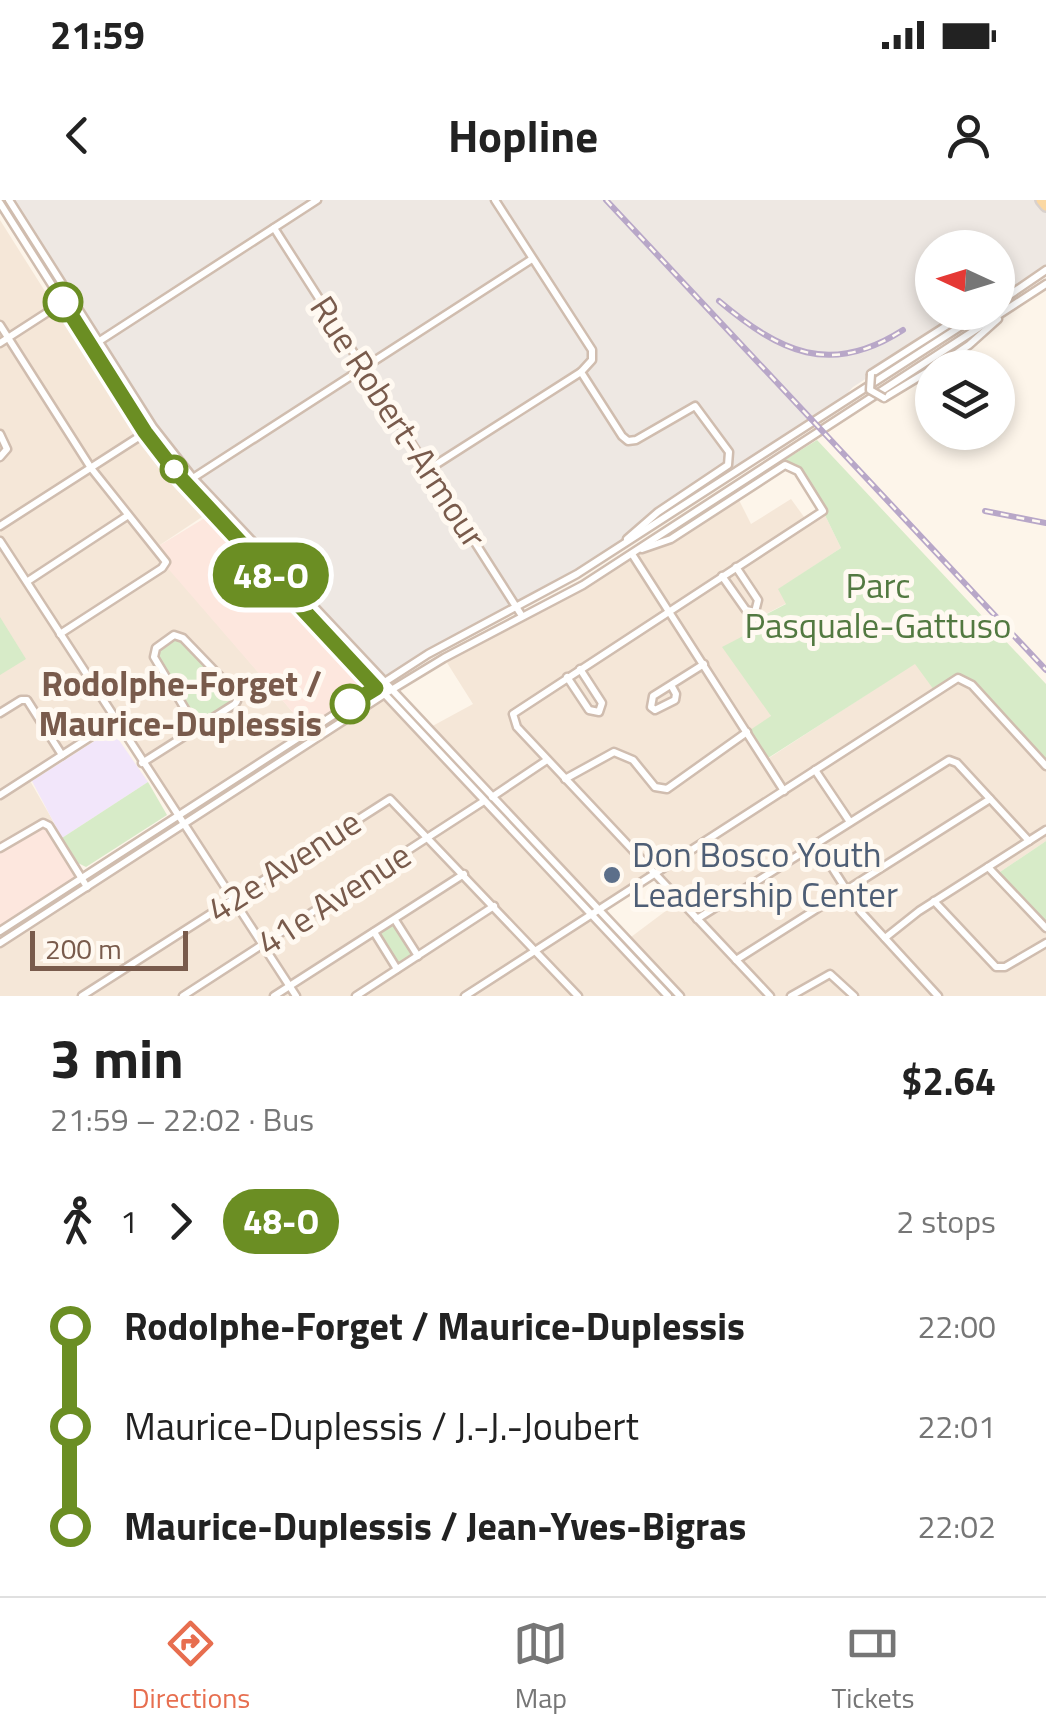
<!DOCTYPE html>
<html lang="en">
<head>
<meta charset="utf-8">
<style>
  :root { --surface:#fff; --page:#f2f2f2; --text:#222; --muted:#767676; --line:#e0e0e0; --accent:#e76e4f }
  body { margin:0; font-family:"Titillium Web",sans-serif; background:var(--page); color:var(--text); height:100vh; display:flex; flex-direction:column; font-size:38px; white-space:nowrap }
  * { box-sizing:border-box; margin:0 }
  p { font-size:32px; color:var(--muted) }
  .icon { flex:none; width:55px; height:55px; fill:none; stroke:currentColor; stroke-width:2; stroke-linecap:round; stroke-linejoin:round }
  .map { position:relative; height:796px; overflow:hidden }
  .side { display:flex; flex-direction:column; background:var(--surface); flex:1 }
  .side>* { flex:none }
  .badge { padding:0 20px; border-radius:32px; font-size:35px; line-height:65px }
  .needle { width:65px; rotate:274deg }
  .controls { position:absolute; left:915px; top:30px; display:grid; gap:20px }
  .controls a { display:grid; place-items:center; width:100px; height:100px; border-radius:50%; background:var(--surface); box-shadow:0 5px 15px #0003; font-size:50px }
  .scale { position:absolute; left:30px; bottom:25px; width:158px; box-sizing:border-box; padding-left:10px; border:5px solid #795b4c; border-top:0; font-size:28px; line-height:35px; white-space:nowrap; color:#795b4c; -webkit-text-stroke:8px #fff9f1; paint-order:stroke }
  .map>.badge { position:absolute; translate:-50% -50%; box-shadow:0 0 0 5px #fff }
  .legs { display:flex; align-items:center; gap:15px; height:110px; padding:0 50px; font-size:32px }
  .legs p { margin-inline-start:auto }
  .head { display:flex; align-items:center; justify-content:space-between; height:170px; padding:0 50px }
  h1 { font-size:55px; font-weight:700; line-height:75px }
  ul { padding:0 50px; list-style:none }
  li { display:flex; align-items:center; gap:35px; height:100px; font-size:38px }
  li i { display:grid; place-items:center; width:15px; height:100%; margin:0 12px; background:currentColor }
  li i::after { content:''; width:25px; height:25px; margin:-12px; border:8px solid; border-radius:50%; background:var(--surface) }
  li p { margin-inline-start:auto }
  li:first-child i { background:linear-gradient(#0000 50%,currentColor 0) }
  li:last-child i { background:linear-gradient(currentColor 50%,#0000 0) }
  .status { display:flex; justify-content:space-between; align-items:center; height:70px; padding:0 50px; background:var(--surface); direction:ltr }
  .status svg { height:28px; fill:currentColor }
  header { display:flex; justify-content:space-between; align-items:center; height:130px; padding:0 50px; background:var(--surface); font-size:45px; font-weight:700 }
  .dock { display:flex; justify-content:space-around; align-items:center; height:140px; border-top:2px solid var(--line); background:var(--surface); font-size:28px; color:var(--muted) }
  .dock a { display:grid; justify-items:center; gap:5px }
  .dock .on { color:var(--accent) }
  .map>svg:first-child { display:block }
  .residential { fill:#f5e7d8 }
  .commercial { fill:#fde7de }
  .industrial { fill:#eee8e3 }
  .education { fill:#f2e6fa }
  .green { fill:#d7ebc8 }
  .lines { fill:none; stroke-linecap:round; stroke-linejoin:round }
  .minor-casing { stroke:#d0bdaf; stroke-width:11 }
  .major-casing { stroke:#d9d1cd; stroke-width:14 }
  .minor { stroke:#fff; stroke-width:6 }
  .major { stroke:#fbd8a3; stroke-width:9 }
  .rail-casing { stroke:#b8a7c8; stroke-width:6 }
  .rail { stroke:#fff9f1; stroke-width:2.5; stroke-dasharray:8; stroke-linecap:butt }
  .minor-bridge-casing { stroke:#d0bdaf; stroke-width:11; stroke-linecap:butt }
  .minor-bridge { stroke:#fff; stroke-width:6 }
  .line-1-casing { stroke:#fff; stroke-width:22 }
  .line-1 { stroke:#6b8e23; stroke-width:15 }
  .stop-1-dot { fill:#fff; stroke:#6b8e23; stroke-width:5 }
  .service-dot { fill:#5c6f8a; stroke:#fff9f1; stroke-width:4 }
  .labels { text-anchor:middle; stroke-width:10; stroke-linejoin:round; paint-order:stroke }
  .street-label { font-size:35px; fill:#795b4c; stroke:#fff9f1 }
  .park-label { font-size:35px; fill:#527941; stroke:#fff9f1 }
  .stop-label { font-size:35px; font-weight:bold; fill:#795b4c; stroke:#fff9f1; text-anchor:end }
  .service-label { font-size:35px; fill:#4e5e75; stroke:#fff9f1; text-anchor:start }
</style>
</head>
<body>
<div class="status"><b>21:59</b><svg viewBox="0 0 49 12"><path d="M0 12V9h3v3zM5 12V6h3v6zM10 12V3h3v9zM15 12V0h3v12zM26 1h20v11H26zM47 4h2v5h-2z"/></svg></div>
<header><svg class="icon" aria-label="back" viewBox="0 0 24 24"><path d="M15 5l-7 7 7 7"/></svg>Hopline<svg class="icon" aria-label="person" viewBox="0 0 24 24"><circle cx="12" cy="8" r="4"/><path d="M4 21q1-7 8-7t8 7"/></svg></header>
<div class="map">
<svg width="1046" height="796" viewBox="0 0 1046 796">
  <rect width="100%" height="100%" fill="#fdf5ea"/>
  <!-- residential -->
  <g class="residential">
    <path d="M0,20L137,237L202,317L157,347L166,365L309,531L177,617L115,522L29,579L53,621L0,652Z"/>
    <path d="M737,296L751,324L791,299L807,321L823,311L841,348L779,389L787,403L762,416L750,412L747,434L771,517L748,532L766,560L915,463L957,473L1046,568V641L997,674L1046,726V796H680L627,740L679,701L655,674L599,710L427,529L473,504L444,458L583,385L636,351Z"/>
    <path d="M383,495L668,796H0V743Z"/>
  </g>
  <!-- commercial -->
  <g class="commercial">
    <path d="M213,313L376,487L309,531L165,365L157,347Z"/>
    <path d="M33,626H49L81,679L0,731V648Z"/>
  </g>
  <!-- industrial -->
  <path class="industrial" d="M9,0H1046V70L998,101V48H932V112L968,113L853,187L829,213L762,260L577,374L428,454L385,483L193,278L70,98Z"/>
  <!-- education -->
  <path class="education" d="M112,530L148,582L62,638L32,581Z"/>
  <!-- green -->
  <g class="green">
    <path d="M817,240L1046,484V568L957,474L934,490L915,464L765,560L747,532L771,516L722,447L747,434L750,412L763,416L786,404L778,389L841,348L823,311L791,266L777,270L775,266Z"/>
    <path d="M0,417L26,459L0,475Z"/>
    <path d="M176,440H181L234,498L203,522L198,521L158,456L160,451Z"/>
    <path d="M148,582L167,615L86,667L78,663L62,638Z"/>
    <path d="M1046,641V726L997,674Z"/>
    <path d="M395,722L415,753L398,764L378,733Z"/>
  </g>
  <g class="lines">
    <!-- minor casing -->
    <g class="minor-casing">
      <g id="minor">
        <path d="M9,0L153,227L193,278L680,796"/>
        <path d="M495,0L592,150V160L581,172L622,236L628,241L636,240L695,206L729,252L728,265L658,312L627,339"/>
        <path d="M0,3L145,232L179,275L668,796"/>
        <path d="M274,28L522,416"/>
        <path d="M998,103L1046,70"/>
        <path d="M0,125L91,268L166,362L162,368L60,434"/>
        <path d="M98,142L317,0"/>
        <path d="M0,143L65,101"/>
        <path d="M935,168L969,145L998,119"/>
        <path d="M871,174L968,112"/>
        <path d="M884,198L932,169"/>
        <path d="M0,234L7,249L0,257"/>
        <path d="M429,269L581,172"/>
        <path d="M193,278L532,59"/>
        <path d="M0,326L148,231"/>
        <path d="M0,341L296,796"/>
        <path d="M642,349L671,339L785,265L798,271L823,311L513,514L517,527L770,796"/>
        <path d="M632,354L784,591"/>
        <path d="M722,376L746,410L755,412L758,400L736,367"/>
        <path d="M28,381L127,316"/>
        <path d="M567,477L589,510L599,512L602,503L580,469"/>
        <path d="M671,485L676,494L675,500L655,510L651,507L653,496L704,464"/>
        <path d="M0,513L21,500H27L62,555"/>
        <path d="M142,563L235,504L237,501L236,493L183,438L174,435L156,448L154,457L197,529"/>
        <path d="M815,570L850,622"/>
        <path d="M565,579L614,552L633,560L655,587L667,589L747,532"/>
        <path d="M0,595L115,521"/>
        <path d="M492,597L547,560"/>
        <path d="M817,644L860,711L938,796"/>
        <path d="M0,648L43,623L49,626L87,687"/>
        <path d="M988,667L1046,728"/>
        <path d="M934,701L996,767H1005L1046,743"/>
        <path d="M697,719L949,560L957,563L1029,641"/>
        <path d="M395,720L418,756"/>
        <path d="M0,731L428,454L577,374L983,112"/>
        <path d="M374,732L397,769"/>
        <path d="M885,738L919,711L1046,630"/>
        <path d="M0,743L383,495L444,458L583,385L1046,84"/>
        <path d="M736,760L990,599"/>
        <path d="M82,796L390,599L578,796"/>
        <path d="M183,796L484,601"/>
        <path d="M274,796L464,674"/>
        <path d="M356,796L494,706"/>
        <path d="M465,796L958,478L972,485L1046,566"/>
        <path d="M791,796L830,774L854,796"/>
      </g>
    </g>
    <!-- major casing -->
    <g class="major-casing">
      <path id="major" d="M1041,0L1046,6"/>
    </g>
    <!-- minor -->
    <use href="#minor" class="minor"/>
    <!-- major -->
    <use href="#major" class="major"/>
    <!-- rail casing -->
    <g class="rail-casing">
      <g id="rail">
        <path d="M606,0L1046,470"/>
        <path d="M719,101C780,152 830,177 903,130"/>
        <path d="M985,311L1046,323"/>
      </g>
    </g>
    <!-- rail -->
    <use href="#rail" class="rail"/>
    <!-- minor-bridge casing -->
    <g class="minor-bridge-casing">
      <path id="minor-bridge" d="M871,174L870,190L884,198"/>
    </g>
    <!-- minor-bridge -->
    <use href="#minor-bridge" class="minor-bridge"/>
  </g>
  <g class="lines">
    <!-- line-1 casing -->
    <g class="line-1-casing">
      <path id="line-1" d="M63,102L145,232L178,275L376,488L350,504"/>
    </g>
    <!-- line-1 -->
    <use href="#line-1" class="line-1"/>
  </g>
  <!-- markers -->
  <g class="stop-1-dot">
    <circle cx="63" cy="102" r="18"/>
    <circle cx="174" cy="269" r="12"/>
    <circle cx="350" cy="504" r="18"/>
  </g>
  <circle class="service-dot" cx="612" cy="675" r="10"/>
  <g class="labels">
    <!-- street labels -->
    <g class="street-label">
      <text transform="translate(398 222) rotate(57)" y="12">Rue Robert-Armour</text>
      <text transform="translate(284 666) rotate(-33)" y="12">42e Avenue</text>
      <text transform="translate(334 699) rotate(-33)" y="12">41e Avenue</text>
    </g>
    <!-- park labels -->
    <g class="park-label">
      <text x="878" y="398">Parc<tspan x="878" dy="40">Pasquale-Gattuso</tspan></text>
    </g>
    <!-- stop labels -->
    <g class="stop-label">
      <text x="322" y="496">Rodolphe-Forget /<tspan x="322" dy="40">Maurice-Duplessis</tspan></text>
    </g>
    <!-- service labels -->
    <g class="service-label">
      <text x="632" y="667">Don Bosco Youth<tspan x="632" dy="40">Leadership Center</tspan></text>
    </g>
  </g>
</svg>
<div class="controls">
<a><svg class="needle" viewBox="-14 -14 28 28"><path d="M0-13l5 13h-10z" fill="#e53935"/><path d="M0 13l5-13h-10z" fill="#767676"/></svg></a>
<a><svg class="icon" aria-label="layers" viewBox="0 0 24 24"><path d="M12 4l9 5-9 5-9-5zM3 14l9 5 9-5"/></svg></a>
</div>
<div class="scale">200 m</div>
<b class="badge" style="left:271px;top:375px;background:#6b8e23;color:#fff">48-O</b>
</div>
<section class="side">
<div class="head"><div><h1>3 min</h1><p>21:59 – 22:02 · Bus</p></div><b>$2.64</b></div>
<div class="legs"><svg class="icon" aria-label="walk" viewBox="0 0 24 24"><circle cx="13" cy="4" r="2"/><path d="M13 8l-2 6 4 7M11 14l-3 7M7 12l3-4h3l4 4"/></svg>1<svg class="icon" aria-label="forward" viewBox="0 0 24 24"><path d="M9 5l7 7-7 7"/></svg><b class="badge" style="background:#6b8e23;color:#fff">48-O</b><p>2 stops</p></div>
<ul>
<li><i style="color:#6b8e23"></i><b>Rodolphe-Forget / Maurice-Duplessis</b><p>22:00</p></li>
<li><i style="color:#6b8e23"></i><span>Maurice-Duplessis / J.-J.-Joubert</span><p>22:01</p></li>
<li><i style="color:#6b8e23"></i><b>Maurice-Duplessis / Jean-Yves-Bigras</b><p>22:02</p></li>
</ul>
</section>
<nav class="dock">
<a class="on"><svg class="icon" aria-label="directions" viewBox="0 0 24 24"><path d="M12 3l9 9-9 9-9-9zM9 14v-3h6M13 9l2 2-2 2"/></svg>Directions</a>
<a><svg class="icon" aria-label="map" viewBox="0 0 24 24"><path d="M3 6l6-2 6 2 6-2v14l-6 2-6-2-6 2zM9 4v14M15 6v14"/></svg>Map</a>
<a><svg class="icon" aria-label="tickets" viewBox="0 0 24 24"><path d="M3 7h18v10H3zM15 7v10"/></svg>Tickets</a>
</nav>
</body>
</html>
